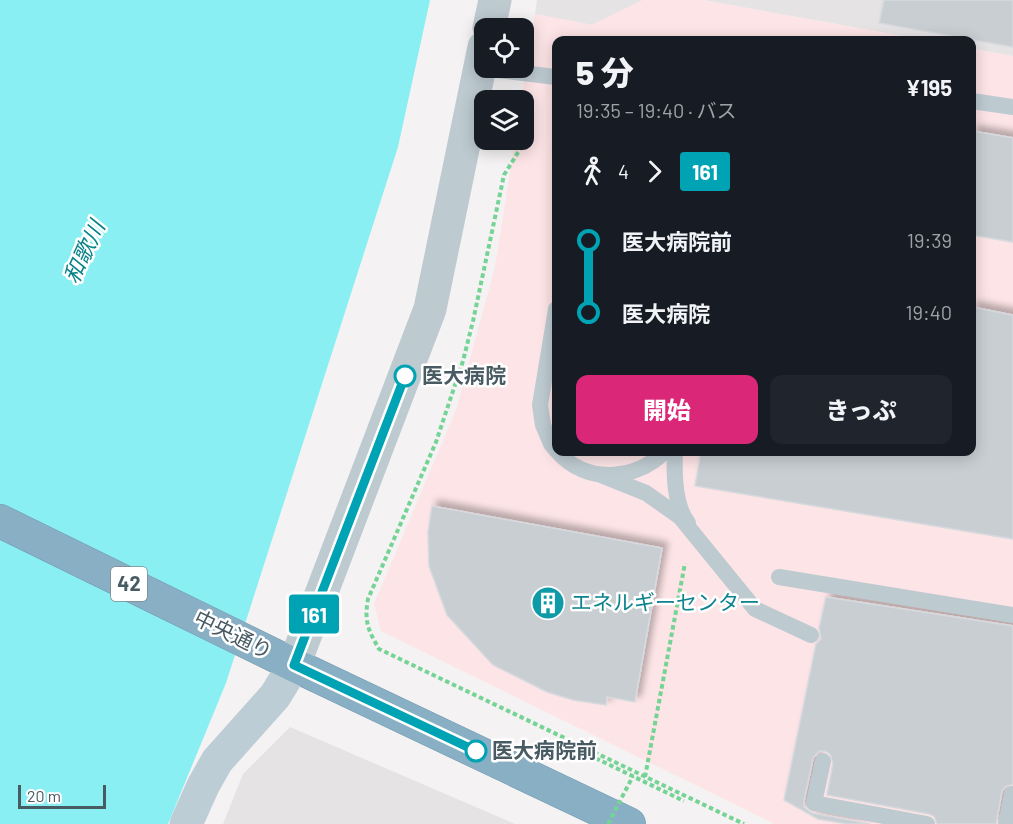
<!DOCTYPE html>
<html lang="ja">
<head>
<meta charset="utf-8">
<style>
  :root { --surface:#171b24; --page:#20242c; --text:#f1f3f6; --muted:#9ea1a6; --accent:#db2777 }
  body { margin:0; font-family:Barlow,"Noto Sans JP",sans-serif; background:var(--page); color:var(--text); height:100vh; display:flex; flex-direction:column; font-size:22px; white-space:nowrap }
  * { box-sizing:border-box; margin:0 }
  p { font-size:20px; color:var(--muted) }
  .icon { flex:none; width:33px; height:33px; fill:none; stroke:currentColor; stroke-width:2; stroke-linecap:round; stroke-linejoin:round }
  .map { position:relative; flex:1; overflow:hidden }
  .drawer { position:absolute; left:552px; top:36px; width:424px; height:420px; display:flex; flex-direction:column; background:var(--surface); border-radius:12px; box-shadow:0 3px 15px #0003 }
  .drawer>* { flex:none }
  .badge { padding:0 12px; border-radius:4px; font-size:21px; line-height:39px }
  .buttons { position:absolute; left:474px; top:18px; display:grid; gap:12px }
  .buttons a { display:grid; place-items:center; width:60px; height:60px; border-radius:12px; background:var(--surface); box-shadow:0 3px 15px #0003; font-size:30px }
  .scale { position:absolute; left:18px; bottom:15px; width:88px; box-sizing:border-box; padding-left:6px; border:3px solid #485a62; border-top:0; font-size:16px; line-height:21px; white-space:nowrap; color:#485a62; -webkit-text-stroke:4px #fff; paint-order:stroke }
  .map>.badge { position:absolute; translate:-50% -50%; box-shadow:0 0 0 3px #fff }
  .legs { display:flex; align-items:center; gap:9px; height:66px; padding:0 24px; font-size:20px }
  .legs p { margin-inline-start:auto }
  .summary { display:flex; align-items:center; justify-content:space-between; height:102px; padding:0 24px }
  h1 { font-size:33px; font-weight:800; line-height:45px }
  .action { display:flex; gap:12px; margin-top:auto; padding:12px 24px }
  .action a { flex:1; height:69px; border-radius:12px; background:var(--accent); color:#fff; font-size:24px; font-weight:800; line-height:69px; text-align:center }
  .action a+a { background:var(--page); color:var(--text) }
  ul { padding:0 24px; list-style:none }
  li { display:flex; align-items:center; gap:21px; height:72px; font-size:22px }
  li i { display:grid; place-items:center; width:9px; height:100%; margin:0 8px; background:currentColor }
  li i::after { content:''; width:15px; height:15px; margin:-8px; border:4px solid; border-radius:50%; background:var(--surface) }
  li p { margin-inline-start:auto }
  li:first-child i { background:linear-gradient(#0000 50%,currentColor 0) }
  li:last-child i { background:linear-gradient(currentColor 50%,#0000 0) }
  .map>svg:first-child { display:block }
  .education { fill:#e6e3e5 }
  .medical { fill:#fde4e6 }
  .water { fill:#8aeff3 }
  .building { fill:#c9ced2; stroke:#d6dade; stroke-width:1.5; filter:url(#shadow) }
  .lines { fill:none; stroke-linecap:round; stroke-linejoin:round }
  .highway-casing { stroke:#739ab0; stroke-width:34 }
  .path { stroke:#75d495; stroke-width:4; stroke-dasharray:4.5 3; stroke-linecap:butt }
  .lane { stroke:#bdcad0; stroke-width:16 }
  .street { stroke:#bdcad0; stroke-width:33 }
  .secondary { stroke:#bdcdd5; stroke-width:33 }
  .highway { stroke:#88afc4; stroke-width:33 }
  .path-bridge { stroke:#75d495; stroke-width:4; stroke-dasharray:4.5 3; stroke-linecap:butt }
  .line-1-casing { stroke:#fff; stroke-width:14 }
  .line-1 { stroke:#00a3b4; stroke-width:9 }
  .stop-1-dot { fill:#fff; stroke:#00a3b4; stroke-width:3 }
  .labels { text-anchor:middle; stroke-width:5; stroke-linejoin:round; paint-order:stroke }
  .shield { fill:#fff; stroke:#7f8c91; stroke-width:1.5 }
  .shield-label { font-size:20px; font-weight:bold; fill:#485a62 }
  .stop-label { font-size:21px; font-weight:bold; fill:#485a62; stroke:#fff; text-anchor:start }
  .culture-label { font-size:21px; fill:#0d838f; stroke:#fff; text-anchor:start }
  .street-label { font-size:21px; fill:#485a62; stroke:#fff }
  .water-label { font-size:22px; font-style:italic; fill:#068288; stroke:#fff }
</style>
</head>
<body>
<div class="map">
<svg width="1013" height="824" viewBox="0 0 1013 824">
  <defs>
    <filter id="shadow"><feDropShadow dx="5.5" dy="-5.5" stdDeviation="3" flood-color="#0004"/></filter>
  </defs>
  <rect width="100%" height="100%" fill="#f5f2f3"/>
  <!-- education -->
  <g class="education">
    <path d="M537,0H643L592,25L535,14Z"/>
    <path d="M703,0H1013V56L972,49V40H925Z"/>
    <path d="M290,727L515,824H223L243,774Z"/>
  </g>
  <!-- medical -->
  <path class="medical" d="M643,0H703L925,40H556V452H972V49L1013,56V824H775L381,631L374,604L456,410L495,267L515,140H524V100H521L535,14L592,25Z"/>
  <!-- water -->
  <path class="water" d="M0,0H430L398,147L226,683L168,824H0Z"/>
  <!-- building -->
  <g class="building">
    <path d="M884,0H1013V47L879,23Z"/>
    <path d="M972,131L1013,138V242L972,235Z"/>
    <path d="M972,307L1013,315V539L695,486L701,452H972Z"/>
    <path d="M432,506L662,548L635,702L607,697L606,705L573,700L547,692L493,665L447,615L429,566L428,532Z"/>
    <path d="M826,597L1013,626V784L1005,787L1002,791L996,824H937L934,816L929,814L827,795L833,763L830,754L825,751H819L813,758L804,801V807L812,813L870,824H847L818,819L784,800L816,644L821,639L819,628Z"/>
  </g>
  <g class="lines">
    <!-- highway casing -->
    <g class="highway-casing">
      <path id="highway" d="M0,521L294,665L629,824"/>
    </g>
    <!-- path -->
    <g class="path">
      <path d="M530,133L504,175L473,321L463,361L436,442L368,599C364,621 368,630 379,649L744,824"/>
      <path d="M589,755L684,801"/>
      <path d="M645,777L685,563"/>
    </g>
    <!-- lane -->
    <g class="lane">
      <path d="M480,68L556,77"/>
      <path d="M972,101L1013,107"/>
      <path d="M556,309L540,405L543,425L551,444L556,450"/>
      <path d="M558,452C586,484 635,481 664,452"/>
      <path d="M675,452C674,474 674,505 688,523"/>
      <path d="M601,475L646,493L680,517L755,609L811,635"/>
      <path d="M779,577L1013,615"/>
      <path d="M823,761L814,803L927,824"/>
      <path d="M1006,824L1012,794"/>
    </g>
    <!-- street -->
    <g class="street">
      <path d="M489,28L495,0"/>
      <path d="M294,665L430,309L484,47"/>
    </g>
    <!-- secondary -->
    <path class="secondary" d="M186,824L203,786L217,761L275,696L294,665"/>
    <!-- highway -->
    <use href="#highway" class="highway"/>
    <!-- path-bridge -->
    <path class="path-bridge" d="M608,824L633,776"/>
  </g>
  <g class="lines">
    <!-- line-1 casing -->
    <g class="line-1-casing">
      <path id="line-1" d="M405,376L294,665L476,751"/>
    </g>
    <!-- line-1 -->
    <use href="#line-1" class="line-1"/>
  </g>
  <!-- icons -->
  <defs>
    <g id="building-disc" transform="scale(1.725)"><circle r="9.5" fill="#0f9aa8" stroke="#fff"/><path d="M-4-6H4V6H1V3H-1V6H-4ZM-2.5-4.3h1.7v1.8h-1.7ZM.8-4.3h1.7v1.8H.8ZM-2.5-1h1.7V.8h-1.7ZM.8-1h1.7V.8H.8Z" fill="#fff"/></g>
  </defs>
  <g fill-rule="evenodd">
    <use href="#building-disc" x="548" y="603"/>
  </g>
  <!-- markers -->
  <g class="stop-1-dot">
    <circle cx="405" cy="376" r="10"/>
    <circle cx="476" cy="751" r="10"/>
  </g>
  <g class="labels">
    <!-- shield labels -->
    <rect class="shield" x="111" y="567" width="36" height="34" rx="4.5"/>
    <g class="shield-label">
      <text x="129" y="591">42</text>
    </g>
    <!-- stop labels -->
    <g class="stop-label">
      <text x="422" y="383">医大病院</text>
      <text x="492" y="758">医大病院前</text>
    </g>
    <!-- culture labels -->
    <g class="culture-label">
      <text x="571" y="610">エネルギーセンター</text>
    </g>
    <!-- street labels -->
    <g class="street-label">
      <text transform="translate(233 635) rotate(26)" y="7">中央通り</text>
    </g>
    <!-- water labels -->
    <g class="water-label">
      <text transform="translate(84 252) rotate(-65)" y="8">和歌川</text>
    </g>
  </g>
</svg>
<div class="buttons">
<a><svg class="icon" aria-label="locate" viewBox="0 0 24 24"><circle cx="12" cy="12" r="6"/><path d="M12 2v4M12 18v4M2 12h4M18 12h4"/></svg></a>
<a><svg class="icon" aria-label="layers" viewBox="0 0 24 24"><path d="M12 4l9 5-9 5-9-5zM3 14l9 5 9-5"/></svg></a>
</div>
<div class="scale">20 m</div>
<b class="badge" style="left:314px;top:614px;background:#00a3b4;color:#fff">161</b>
<section class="drawer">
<div class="summary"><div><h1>5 分</h1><p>19:35 – 19:40 · バス</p></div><b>¥195</b></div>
<div class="legs"><svg class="icon" aria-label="walk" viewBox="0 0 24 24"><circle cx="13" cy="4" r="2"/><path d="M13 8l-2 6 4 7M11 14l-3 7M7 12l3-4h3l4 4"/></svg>4<svg class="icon" aria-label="forward" viewBox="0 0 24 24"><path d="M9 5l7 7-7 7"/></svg><b class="badge" style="background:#00a3b4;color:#fff">161</b></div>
<ul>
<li><i style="color:#00a3b4"></i><b>医大病院前</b><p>19:39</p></li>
<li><i style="color:#00a3b4"></i><b>医大病院</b><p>19:40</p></li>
</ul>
<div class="action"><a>開始</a><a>きっぷ</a></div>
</section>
</div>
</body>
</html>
